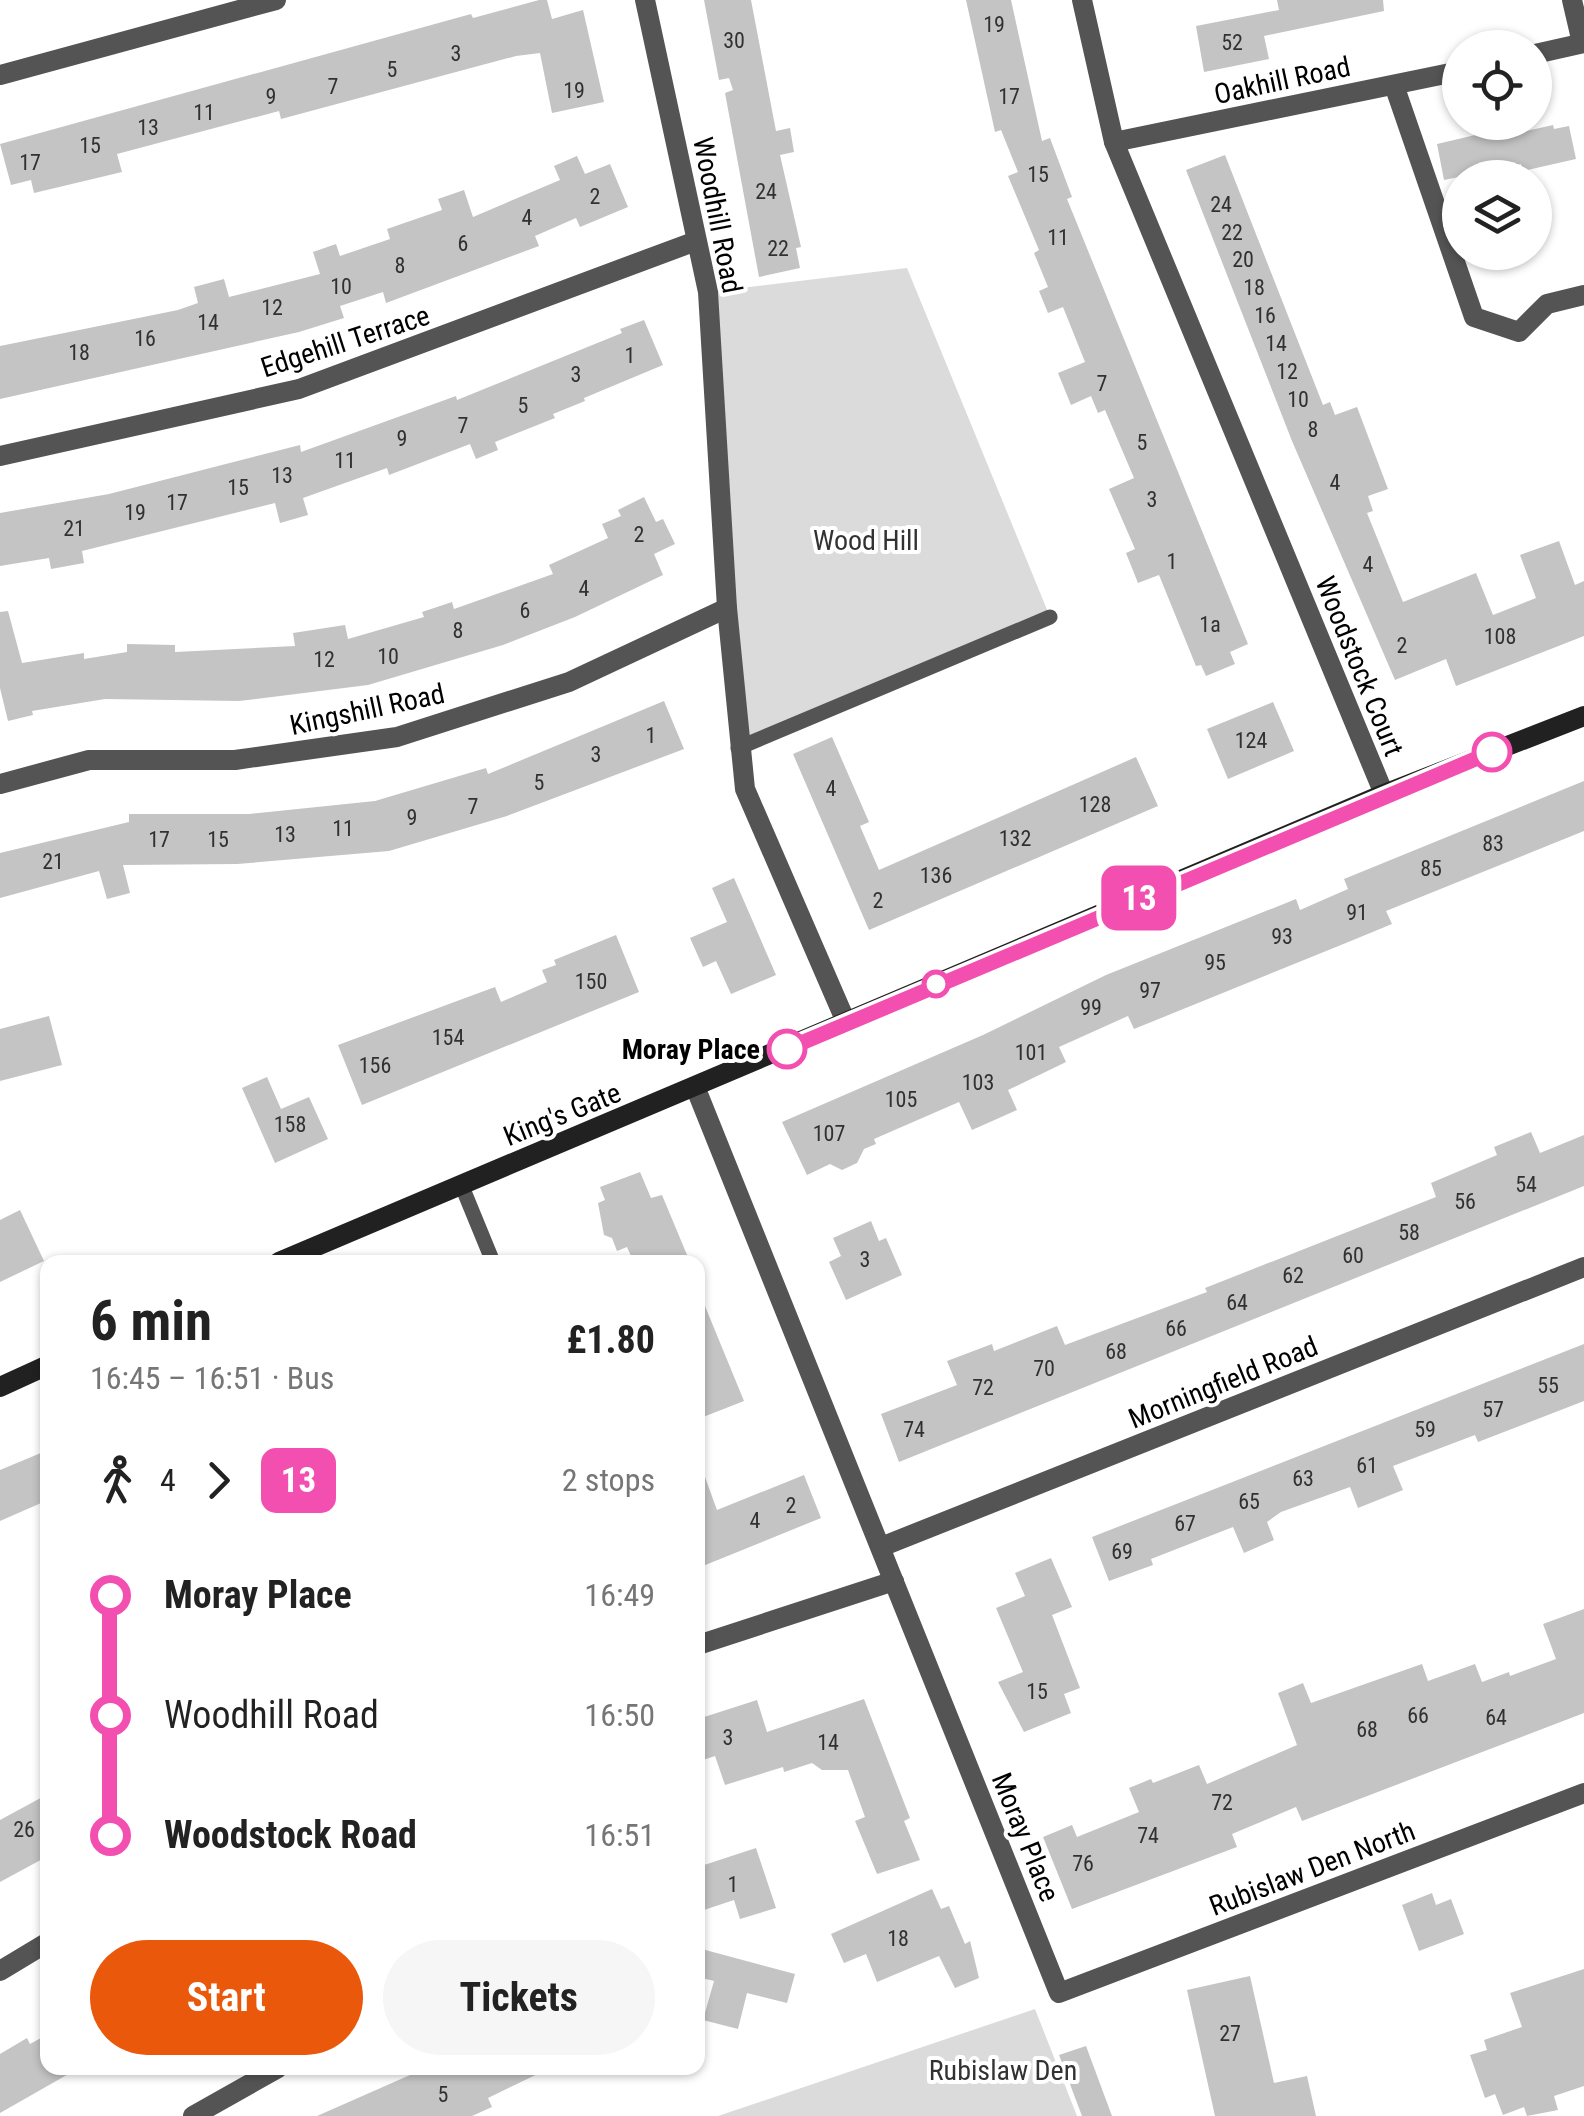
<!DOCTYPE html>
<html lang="en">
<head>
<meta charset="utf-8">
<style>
  :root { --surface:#fff; --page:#f6f6f6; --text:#222; --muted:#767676; --accent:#ea580c }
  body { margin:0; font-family:"Roboto Condensed",sans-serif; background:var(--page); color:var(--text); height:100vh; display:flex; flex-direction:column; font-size:38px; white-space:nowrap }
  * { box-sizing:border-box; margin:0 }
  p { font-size:32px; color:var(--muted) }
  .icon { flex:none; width:55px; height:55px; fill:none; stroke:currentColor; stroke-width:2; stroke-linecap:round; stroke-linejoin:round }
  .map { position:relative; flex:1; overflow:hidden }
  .drawer { position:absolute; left:40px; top:1255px; width:665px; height:820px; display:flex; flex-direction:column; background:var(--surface); border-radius:20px; box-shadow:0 2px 8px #0004 }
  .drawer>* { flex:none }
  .badge { padding:0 20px; border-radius:15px; font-size:35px; line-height:65px }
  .fabs { position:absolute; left:1442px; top:30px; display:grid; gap:20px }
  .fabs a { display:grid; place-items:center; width:110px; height:110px; border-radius:50%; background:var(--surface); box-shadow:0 2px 8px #0004; font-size:50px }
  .map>.badge { position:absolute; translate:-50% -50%; box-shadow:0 0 0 5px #fff }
  .legs { display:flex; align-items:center; gap:15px; height:110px; padding:0 50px; font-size:32px }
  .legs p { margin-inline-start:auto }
  .summary { display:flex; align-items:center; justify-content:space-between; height:170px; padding:0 50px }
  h1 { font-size:55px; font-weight:700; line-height:75px }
  .action { display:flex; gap:20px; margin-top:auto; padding:20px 50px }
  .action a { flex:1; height:115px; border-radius:60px; background:var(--accent); color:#fff; font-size:40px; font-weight:700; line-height:115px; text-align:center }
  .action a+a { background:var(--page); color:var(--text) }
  ul { padding:0 50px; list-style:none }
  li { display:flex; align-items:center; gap:35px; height:120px; font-size:38px }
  li i { display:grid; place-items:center; width:15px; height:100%; margin:0 12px; background:currentColor }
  li i::after { content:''; width:25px; height:25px; margin:-12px; border:8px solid; border-radius:50%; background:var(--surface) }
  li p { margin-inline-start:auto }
  li:first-child i { background:linear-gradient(#0000 50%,currentColor 0) }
  li:last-child i { background:linear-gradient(currentColor 50%,#0000 0) }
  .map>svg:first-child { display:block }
  .green { fill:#dbdbdb }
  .building { fill:#c4c4c4 }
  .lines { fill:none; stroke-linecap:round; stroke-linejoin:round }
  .lane { stroke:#545454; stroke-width:15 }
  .street { stroke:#545454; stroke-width:20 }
  .secondary { stroke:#212121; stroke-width:20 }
  .line-1-casing { stroke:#fff; stroke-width:22 }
  .line-1 { stroke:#f24fb0; stroke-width:15 }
  .stop-1-dot { fill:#fff; stroke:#f24fb0; stroke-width:5 }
  .labels { text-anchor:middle; stroke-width:8; stroke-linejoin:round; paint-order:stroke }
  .number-label { font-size:22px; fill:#313131 }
  .street-label { font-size:28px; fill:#000; stroke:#fff }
  .park-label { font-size:28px; fill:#323232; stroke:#fff }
  .stop-label { font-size:28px; font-weight:bold; fill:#000; stroke:#fff; text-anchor:end }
</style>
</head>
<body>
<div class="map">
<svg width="1584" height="2116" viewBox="0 0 1584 2116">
  <rect width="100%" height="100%" fill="#fff"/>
  <!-- green -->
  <g class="green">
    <path d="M907,268L1050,617L738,748L708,292Z"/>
    <path d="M1035,2009L1077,2116H718Z"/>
  </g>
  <!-- building -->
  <g class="building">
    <path d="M539,0H547L552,19L583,10L604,102L552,113L540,53L516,56L281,119L279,111L117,154L122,172L97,178L34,193L31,180L11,185L0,144L471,14L473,18Z"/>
    <path d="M704,0H751L776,131L790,128L794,152L780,155L801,247L796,248L800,268L759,277L725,93L733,90L729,78L719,80Z"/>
    <path d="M966,0H1011L1042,141L1050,138L1072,197L1067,199L1248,644L1230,652L1235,664L1206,676L1201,665L1196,666L1159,575L1138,583L1126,553L1135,549L1109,489L1134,478L1105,410L1098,413L1091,396L1071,405L1058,373L1085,362L1063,307L1048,313L1039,291L1048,287L1034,253L1039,250L1008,176L1018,172L1001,130L995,132Z"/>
    <path d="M1277,0H1383L1384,11L1264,36L1269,59L1204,72L1196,26L1279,10Z"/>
    <path d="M1553,125L1554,129L1569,126L1576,159L1523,171L1521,164L1444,180L1437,144L1488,132L1490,139Z"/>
    <path d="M1225,155L1323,405L1330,402L1335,415L1357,407L1388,489L1368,496L1373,511L1367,513L1403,602L1476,573L1493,615L1536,598L1520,555L1559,541L1575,585L1584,581V636L1456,686L1446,659L1395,680L1292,441L1186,170Z"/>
    <path d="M577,156L585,174L610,164L628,207L580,227L576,218L535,236L539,246L386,303L383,292L340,306L344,318L299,332L0,399V346L178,310L198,303L194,287L224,279L229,297L320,274L313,252L336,244L340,256L390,239L387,229L442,210L438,199L464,190L473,217L560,180L554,166Z"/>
    <path d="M644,320L663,365L584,398L585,401L553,414L555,418L495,442L498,450L476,459L470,444L389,475L387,468L303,498L308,515L280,523L275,503L82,551L84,563L51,569L49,558L0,566V513L109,494L300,445L301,452L456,396L457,400L622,333L620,329Z"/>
    <path d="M644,497L656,522L663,519L675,544L654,554L663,575L575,617L503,645L368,685L239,701L105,699L32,711L33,715L8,721L0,688V612L8,611L22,663L84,653V659L127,652V644L175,645V652L295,646L293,633L345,625L348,639L424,617L422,612L452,602L454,609L553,574L549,565L608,538L602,524L621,516L618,510Z"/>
    <path d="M664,701L684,749L507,816L389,851L237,864L123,865L130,893L107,899L99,871L0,898V853L129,822V814H249L375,801L486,768L488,774Z"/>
    <path d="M1273,702L1294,751L1228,779L1207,729Z"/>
    <path d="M832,737L869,822L860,826L879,870L1136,757L1158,806L869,930L793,754Z"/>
    <path d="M1584,781V831L1386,911L1392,924L1341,945L1134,1029L1128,1016L1059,1047L1066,1062L1008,1090L1017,1110L972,1130L959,1102L874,1139L876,1144L864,1149L857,1163L842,1170L830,1164L807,1175L782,1122L983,1035L1106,975L1296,899L1300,910L1348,889L1344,879Z"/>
    <path d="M734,878L776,975L731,994L716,961L703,967L690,938L727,922L712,888Z"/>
    <path d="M616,935L639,992L362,1105L338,1045L495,987L501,1002L547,982L542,970L556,965L554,960Z"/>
    <path d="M49,1016L62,1065L0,1081V1029Z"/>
    <path d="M267,1077L281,1109L309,1097L328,1139L275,1163L242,1088Z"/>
    <path d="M1531,1132L1540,1153L1584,1135V1186L899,1462L881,1414L957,1385L947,1361L992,1344L994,1351L1057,1326L1065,1345L1207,1292L1205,1288L1436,1197L1431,1183L1497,1155L1494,1147Z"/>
    <path d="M640,1172L651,1198L662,1195L690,1262H618L631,1256L627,1247L617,1251L612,1238L604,1235L598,1203L605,1200L600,1187Z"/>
    <path d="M20,1210L44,1261L0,1282V1220Z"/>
    <path d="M871,1221L879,1241L886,1238L902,1275L846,1300L829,1262L841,1256L833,1238Z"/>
    <path d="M698,1289L744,1401L698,1419Z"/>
    <path d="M1584,1344V1401L1478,1442L1475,1435L1393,1466L1403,1490L1358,1508L1350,1487L1281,1512L1267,1522L1274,1540L1244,1553L1233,1527L1151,1559L1153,1565L1109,1581L1092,1537Z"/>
    <path d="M48,1450V1500L0,1521V1470Z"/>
    <path d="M698,1466H701L717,1510L804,1475L821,1518L698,1568Z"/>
    <path d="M1051,1558L1072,1607L1052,1615L1080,1688L1064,1694L1071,1713L1024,1732L998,1682L1023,1672L996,1608L1025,1596L1015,1573Z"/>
    <path d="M1584,1609V1713L1302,1821L1296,1807L1232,1834L1237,1847L1072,1909L1043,1837L1072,1825L1077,1837L1139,1812L1129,1788L1151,1779L1153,1783L1199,1765L1207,1784L1297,1745L1278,1693L1303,1683L1311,1703L1422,1664L1428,1681L1475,1664L1482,1682L1509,1672L1510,1676L1556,1659L1543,1624Z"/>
    <path d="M864,1699L910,1818L904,1821L920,1860L877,1874L855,1821L865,1817L848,1770H822L812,1763L784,1772L783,1767L725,1785L715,1756L703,1760L698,1743V1719L757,1700L767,1732Z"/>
    <path d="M48,1794V1856L0,1882V1820Z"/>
    <path d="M756,1848L776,1908L740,1919L734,1900L698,1912V1867Z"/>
    <path d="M932,1889L941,1909L949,1906L965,1944L970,1941L979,1978L955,1988L939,1956L877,1982L866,1954L844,1963L831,1934Z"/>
    <path d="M1432,1893L1436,1905L1451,1899L1464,1934L1419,1951L1402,1905Z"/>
    <path d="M698,1948L795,1974L787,2003L747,1993L738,2029L703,2020L714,1981L698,1977Z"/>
    <path d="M1584,1969V2086L1554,2096L1558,2110L1527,2116L1524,2107L1503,2115L1495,2094L1485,2098L1470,2055L1487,2050L1484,2040L1522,2027L1510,1993Z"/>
    <path d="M1250,1976L1274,2083L1307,2076L1316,2116H1215L1187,1990Z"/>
    <path d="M48,2034V2068H79L0,2113V2054L27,2038L30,2044Z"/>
    <path d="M1086,2046L1112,2116H1082L1059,2055Z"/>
    <path d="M426,2068H550L488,2098L492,2107L472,2116H317Z"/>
  </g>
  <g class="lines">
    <!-- lane -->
    <g class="lane">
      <path d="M738,748L1050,617"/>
      <path d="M461,1184L493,1262"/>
    </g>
    <!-- street -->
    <g class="street">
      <path d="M645,0L708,292L727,608L745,789L846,1022"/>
      <path d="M1082,0L1114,142L1384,794"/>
      <path d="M1572,0L1582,43"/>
      <path d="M1535,54L1584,43"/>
      <path d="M0,75L276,0"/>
      <path d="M1394,85L1474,317L1519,332L1547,304L1584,295"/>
      <path d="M1114,142L1460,71"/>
      <path d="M0,456L299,389L696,241"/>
      <path d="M0,784L89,760H235L397,737L569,682L727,608"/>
      <path d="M696,1089L1059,1993L1584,1793"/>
      <path d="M881,1547L1584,1267"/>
      <path d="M698,1645L894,1581"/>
      <path d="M0,1971L48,1942"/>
      <path d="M193,2116L278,2068"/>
    </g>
    <!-- secondary -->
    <g class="secondary">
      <path d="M279,1262L1384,794L1584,716"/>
      <path d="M0,1387L48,1365"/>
    </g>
  </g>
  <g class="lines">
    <!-- line-1 casing -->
    <g class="line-1-casing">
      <path id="line-1" d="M787,1049L1492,752"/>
    </g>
    <!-- line-1 -->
    <use href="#line-1" class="line-1"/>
  </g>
  <!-- markers -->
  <g class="stop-1-dot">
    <circle cx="1492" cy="752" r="18"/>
    <circle cx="936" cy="984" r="12"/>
    <circle cx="787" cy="1049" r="18"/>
  </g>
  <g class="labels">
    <!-- number labels -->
    <g class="number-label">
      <text x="994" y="32">19</text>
      <text x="734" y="48">30</text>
      <text x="1232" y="50">52</text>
      <text x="456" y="61">3</text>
      <text x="392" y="77">5</text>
      <text x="333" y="94">7</text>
      <text x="574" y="98">19</text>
      <text x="271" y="104">9</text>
      <text x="1009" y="104">17</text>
      <text x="204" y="120">11</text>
      <text x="148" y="135">13</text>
      <text x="90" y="153">15</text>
      <text x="30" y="170">17</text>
      <text x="1038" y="182">15</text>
      <text x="766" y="199">24</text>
      <text x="595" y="204">2</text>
      <text x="1221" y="212">24</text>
      <text x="527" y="225">4</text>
      <text x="1232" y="240">22</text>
      <text x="1058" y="245">11</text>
      <text x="463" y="251">6</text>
      <text x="778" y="256">22</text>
      <text x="1243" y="267">20</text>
      <text x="400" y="273">8</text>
      <text x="341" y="294">10</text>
      <text x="1254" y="295">18</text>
      <text x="272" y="315">12</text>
      <text x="1265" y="323">16</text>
      <text x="208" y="330">14</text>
      <text x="145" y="346">16</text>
      <text x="1276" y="351">14</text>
      <text x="79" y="360">18</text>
      <text x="630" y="363">1</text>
      <text x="1287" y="379">12</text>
      <text x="576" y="382">3</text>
      <text x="1102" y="391">7</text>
      <text x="1298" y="407">10</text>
      <text x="523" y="413">5</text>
      <text x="463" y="433">7</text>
      <text x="1313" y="437">8</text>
      <text x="402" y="446">9</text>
      <text x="1142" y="450">5</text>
      <text x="345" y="468">11</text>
      <text x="282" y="483">13</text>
      <text x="1335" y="490">4</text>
      <text x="238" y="495">15</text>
      <text x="1152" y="507">3</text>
      <text x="177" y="510">17</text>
      <text x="135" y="520">19</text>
      <text x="74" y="536">21</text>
      <text x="639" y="542">2</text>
      <text x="1172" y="569">1</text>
      <text x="1368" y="572">4</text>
      <text x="584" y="596">4</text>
      <text x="525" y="618">6</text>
      <text x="1210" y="632">1a</text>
      <text x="458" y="638">8</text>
      <text x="1500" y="644">108</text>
      <text x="1402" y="653">2</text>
      <text x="388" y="664">10</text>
      <text x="324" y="667">12</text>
      <text x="651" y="743">1</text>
      <text x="1251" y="748">124</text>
      <text x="596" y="762">3</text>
      <text x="539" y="790">5</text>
      <text x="831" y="796">4</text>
      <text x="1095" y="812">128</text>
      <text x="473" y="814">7</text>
      <text x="412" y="825">9</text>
      <text x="343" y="836">11</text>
      <text x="285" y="842">13</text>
      <text x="1015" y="846">132</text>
      <text x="159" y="847">17</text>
      <text x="218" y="847">15</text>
      <text x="1493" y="851">83</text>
      <text x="53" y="869">21</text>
      <text x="1431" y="876">85</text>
      <text x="936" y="883">136</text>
      <text x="878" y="908">2</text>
      <text x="1357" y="920">91</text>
      <text x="1282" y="944">93</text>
      <text x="1215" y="970">95</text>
      <text x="591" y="989">150</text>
      <text x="1150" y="998">97</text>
      <text x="1091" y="1015">99</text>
      <text x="448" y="1045">154</text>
      <text x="1031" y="1060">101</text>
      <text x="375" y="1073">156</text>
      <text x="978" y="1090">103</text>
      <text x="901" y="1107">105</text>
      <text x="290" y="1132">158</text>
      <text x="829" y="1141">107</text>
      <text x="1526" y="1192">54</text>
      <text x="1465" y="1209">56</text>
      <text x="1409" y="1240">58</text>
      <text x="1353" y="1263">60</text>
      <text x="865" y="1267">3</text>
      <text x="1293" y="1283">62</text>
      <text x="1237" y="1310">64</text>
      <text x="1176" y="1336">66</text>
      <text x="1116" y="1359">68</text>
      <text x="1044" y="1376">70</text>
      <text x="1548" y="1393">55</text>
      <text x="983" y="1395">72</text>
      <text x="1493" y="1417">57</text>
      <text x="914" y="1437">74</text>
      <text x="1425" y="1437">59</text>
      <text x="1367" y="1473">61</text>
      <text x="1303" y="1486">63</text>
      <text x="1249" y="1509">65</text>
      <text x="791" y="1513">2</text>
      <text x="755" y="1528">4</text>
      <text x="1185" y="1531">67</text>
      <text x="1122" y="1559">69</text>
      <text x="1037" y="1699">15</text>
      <text x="1418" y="1723">66</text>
      <text x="1496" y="1725">64</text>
      <text x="1367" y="1737">68</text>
      <text x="728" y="1745">3</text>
      <text x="828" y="1750">14</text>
      <text x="1222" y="1810">72</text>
      <text x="24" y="1837">26</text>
      <text x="1148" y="1843">74</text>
      <text x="1083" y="1871">76</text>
      <text x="733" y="1892">1</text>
      <text x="898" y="1946">18</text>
      <text x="1230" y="2041">27</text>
      <text x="443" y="2102">5</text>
    </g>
    <!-- street labels -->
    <g class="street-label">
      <text transform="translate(1282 80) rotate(-12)" y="10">Oakhill Road</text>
      <text transform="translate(718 215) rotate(79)" y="10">Woodhill Road</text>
      <text transform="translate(345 341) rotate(-18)" y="10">Edgehill Terrace</text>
      <text transform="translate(1360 666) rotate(68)" y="10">Woodstock Court</text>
      <text transform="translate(367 709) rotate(-12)" y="10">Kingshill Road</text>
      <text transform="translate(562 1114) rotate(-22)" y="10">King's Gate</text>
      <text transform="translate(1223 1382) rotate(-22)" y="10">Morningfield Road</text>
      <text transform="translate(1026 1837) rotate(68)" y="10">Moray Place</text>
      <text transform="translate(1312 1868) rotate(-21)" y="10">Rubislaw Den North</text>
    </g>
    <!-- park labels -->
    <g class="park-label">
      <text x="866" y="550">Wood Hill</text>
      <text x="1003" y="2080">Rubislaw Den</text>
    </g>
    <!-- stop labels -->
    <g class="stop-label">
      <text x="760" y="1059">Moray Place</text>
    </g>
  </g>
</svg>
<div class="fabs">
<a><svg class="icon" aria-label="locate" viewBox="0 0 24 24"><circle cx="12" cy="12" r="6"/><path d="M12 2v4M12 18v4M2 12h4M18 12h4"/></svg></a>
<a><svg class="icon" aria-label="layers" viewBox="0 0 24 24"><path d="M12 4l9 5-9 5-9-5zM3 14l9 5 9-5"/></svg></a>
</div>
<b class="badge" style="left:1139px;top:898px;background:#f24fb0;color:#fff">13</b>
<section class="drawer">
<div class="summary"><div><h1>6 min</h1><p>16:45 – 16:51 · Bus</p></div><b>£1.80</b></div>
<div class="legs"><svg class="icon" aria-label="walk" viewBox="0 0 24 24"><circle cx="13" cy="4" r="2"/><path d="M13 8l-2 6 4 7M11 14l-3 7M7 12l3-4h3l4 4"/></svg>4<svg class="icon" aria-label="forward" viewBox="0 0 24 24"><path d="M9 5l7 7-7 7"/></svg><b class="badge" style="background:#f24fb0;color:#fff">13</b><p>2 stops</p></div>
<ul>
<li><i style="color:#f24fb0"></i><b>Moray Place</b><p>16:49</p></li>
<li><i style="color:#f24fb0"></i><span>Woodhill Road</span><p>16:50</p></li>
<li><i style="color:#f24fb0"></i><b>Woodstock Road</b><p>16:51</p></li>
</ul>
<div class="action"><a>Start</a><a>Tickets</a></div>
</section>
</div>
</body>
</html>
